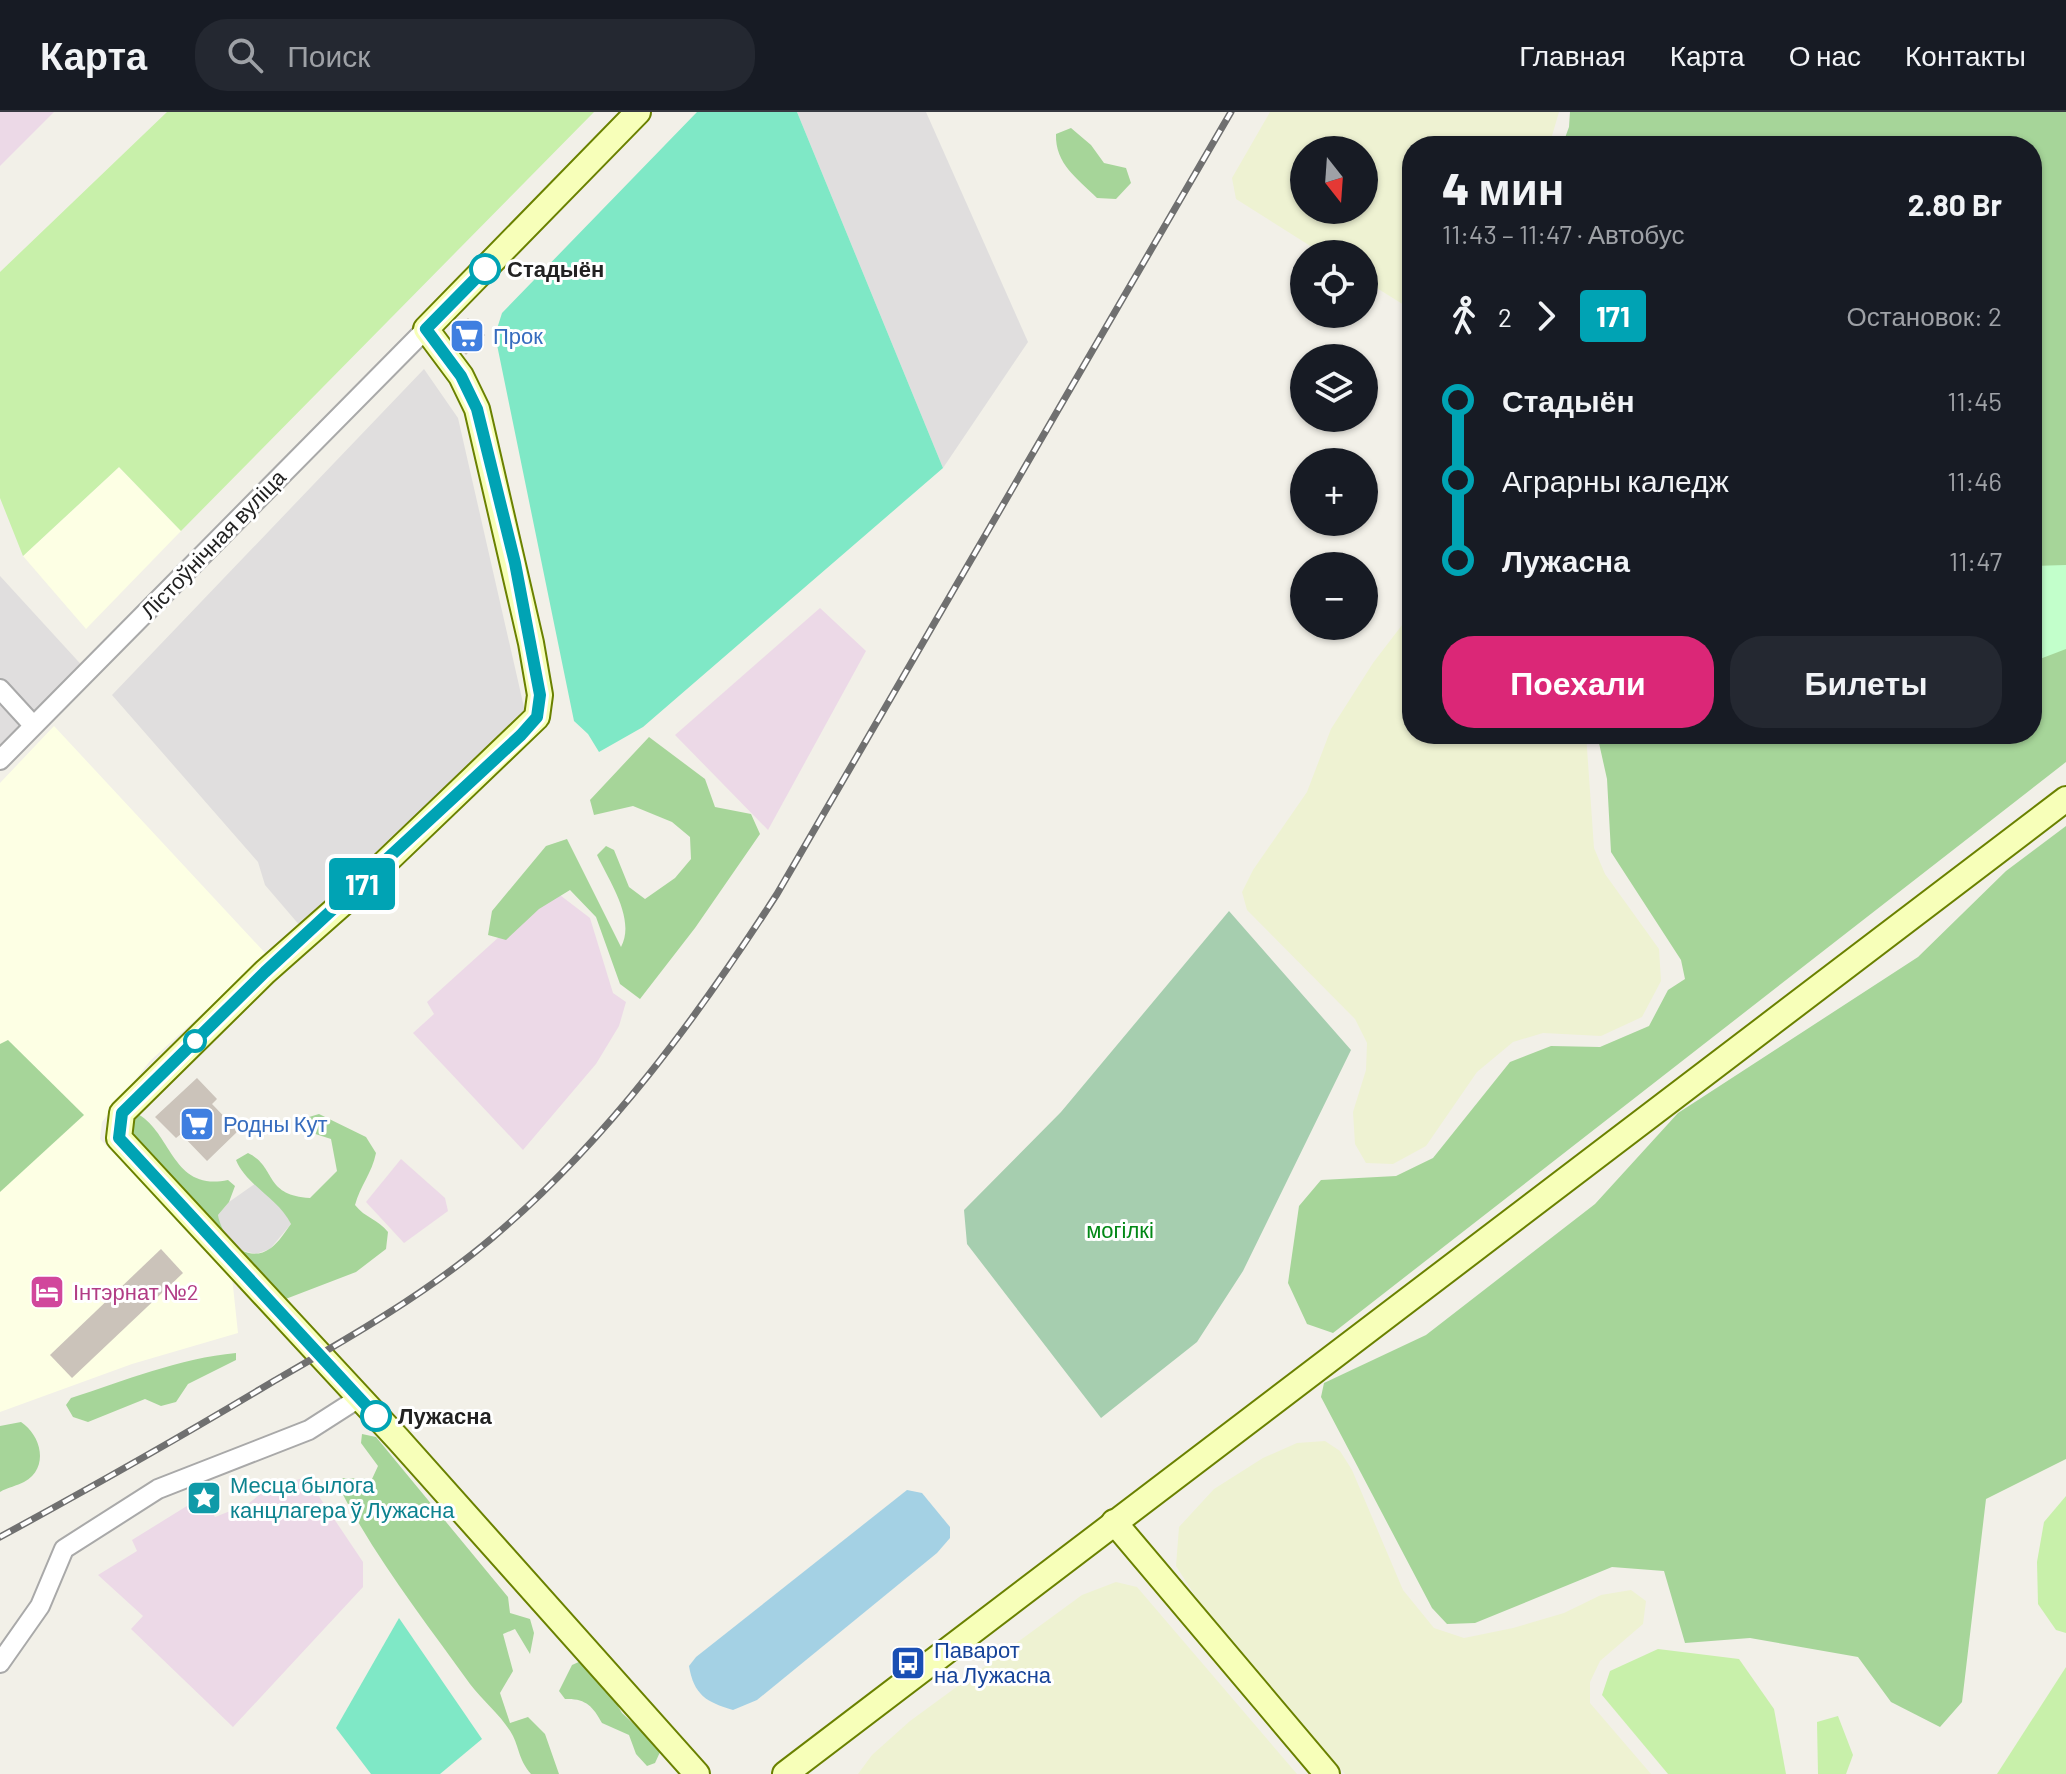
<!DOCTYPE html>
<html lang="ru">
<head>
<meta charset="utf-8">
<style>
  :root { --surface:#171b24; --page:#242831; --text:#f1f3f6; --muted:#9ea1a6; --line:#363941; --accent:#db2777 }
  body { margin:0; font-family:Barlow,sans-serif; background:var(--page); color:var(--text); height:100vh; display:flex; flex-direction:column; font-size:30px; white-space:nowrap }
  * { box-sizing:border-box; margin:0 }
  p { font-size:26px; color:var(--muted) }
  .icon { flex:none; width:44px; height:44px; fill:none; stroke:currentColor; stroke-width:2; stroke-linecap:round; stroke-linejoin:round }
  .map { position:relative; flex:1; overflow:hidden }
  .side { position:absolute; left:1402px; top:24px; width:640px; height:608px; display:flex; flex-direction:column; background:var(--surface); border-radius:32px; box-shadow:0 2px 6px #0004 }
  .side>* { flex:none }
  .badge { padding:0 16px; border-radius:6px; font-size:28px; line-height:52px }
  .needle { width:52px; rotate:163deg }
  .buttons { position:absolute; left:1290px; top:24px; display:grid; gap:16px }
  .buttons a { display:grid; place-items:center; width:88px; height:88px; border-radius:50%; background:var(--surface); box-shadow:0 2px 6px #0004; font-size:40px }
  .map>.badge { position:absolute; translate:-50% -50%; box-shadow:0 0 0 4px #fff }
  .legs { display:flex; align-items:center; gap:12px; height:88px; padding:0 40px; font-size:26px }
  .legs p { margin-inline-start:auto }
  .summary { display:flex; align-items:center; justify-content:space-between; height:136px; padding:0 40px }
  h1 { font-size:44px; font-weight:800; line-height:60px }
  .button { display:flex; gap:16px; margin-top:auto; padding:16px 40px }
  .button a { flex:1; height:92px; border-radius:32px; background:var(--accent); color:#fff; font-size:32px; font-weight:800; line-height:92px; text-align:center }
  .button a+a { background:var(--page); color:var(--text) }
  ul { padding:0 40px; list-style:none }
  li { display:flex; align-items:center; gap:28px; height:80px; font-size:30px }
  li i { display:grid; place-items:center; width:12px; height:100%; margin:0 10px; background:currentColor }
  li i::after { content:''; width:20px; height:20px; margin:-10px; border:6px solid; border-radius:50%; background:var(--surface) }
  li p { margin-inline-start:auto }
  li:first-child i { background:linear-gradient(#0000 50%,currentColor 0) }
  li:last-child i { background:linear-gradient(currentColor 50%,#0000 0) }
  header { display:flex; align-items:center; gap:48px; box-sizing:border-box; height:112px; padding:0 40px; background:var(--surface); border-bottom:2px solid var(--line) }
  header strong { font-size:38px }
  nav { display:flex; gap:44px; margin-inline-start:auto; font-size:28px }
  .search { width:560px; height:72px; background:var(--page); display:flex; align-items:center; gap:20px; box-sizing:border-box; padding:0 28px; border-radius:32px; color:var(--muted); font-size:30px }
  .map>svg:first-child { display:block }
  .residential { fill:#e0dede }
  .industrial { fill:#ecd9e7 }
  .education { fill:#fdffe4 }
  .farmland { fill:#eef2d2; fill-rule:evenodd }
  .grass { fill:#c8f0aa }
  .forest { fill:#a6d599 }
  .cemetery { fill:#a6ceaf }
  .park { fill:#c2ffcb }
  .pitch { fill:#7fe8c6 }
  .water { fill:#a4d1e4 }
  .building { fill:#cbc3ba }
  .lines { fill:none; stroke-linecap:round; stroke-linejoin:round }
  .street-casing { stroke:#a9a9a9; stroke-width:22 }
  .secondary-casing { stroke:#6a8100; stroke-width:28 }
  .street { stroke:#fff; stroke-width:18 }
  .secondary { stroke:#f7ffb9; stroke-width:24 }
  .rail-casing { stroke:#707070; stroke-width:7 }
  .rail { stroke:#fff; stroke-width:4; stroke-dasharray:12; stroke-linecap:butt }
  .line-1-casing { stroke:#fff; stroke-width:18 }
  .line-1 { stroke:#00a3b4; stroke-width:12 }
  .stop-1-dot { fill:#fff; stroke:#00a3b4; stroke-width:4 }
  .labels { text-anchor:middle; stroke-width:6; stroke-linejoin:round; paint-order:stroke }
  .stop-label { font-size:22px; font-weight:bold; fill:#222; stroke:#fff; text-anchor:start }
  .shop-label { font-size:22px; fill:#366cbe; stroke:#fff; text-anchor:start }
  .street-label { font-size:22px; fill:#222; stroke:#fff }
  .park-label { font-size:22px; fill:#028816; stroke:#fff }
  .hotel-label { font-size:22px; fill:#b23c85; stroke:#fff; text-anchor:start }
  .culture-label { font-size:22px; fill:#0d838f; stroke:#fff; text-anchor:start }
  .transit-label { font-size:22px; fill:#164399; stroke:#fff; text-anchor:start }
</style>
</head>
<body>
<header>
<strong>Карта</strong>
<div class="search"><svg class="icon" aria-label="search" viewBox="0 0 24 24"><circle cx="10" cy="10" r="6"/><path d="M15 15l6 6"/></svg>Поиск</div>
<nav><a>Главная</a><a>Карта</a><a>О нас</a><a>Контакты</a></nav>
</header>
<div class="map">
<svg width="2066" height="1662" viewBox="0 0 2066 1662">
  <rect width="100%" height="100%" fill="#f2f0e8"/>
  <!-- residential -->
  <g class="residential">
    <path d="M797,0H926L1028,230L943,356Z"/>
    <path d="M424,257L458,306L526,604L301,815L265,773L258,750L112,583Z"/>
    <path d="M0,464L87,559L0,640Z"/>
    <path d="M256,1071L286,1102L291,1112L270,1137L256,1142L236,1137L220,1116L218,1103L229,1090Z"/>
  </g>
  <!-- industrial -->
  <g class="industrial">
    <path d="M0,0H54L0,54Z"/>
    <path d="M820,496L866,539L768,718L675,623Z"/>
    <path d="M552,777L590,806L613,881L626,890L619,914L596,952L523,1038L413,921L434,902L427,890Z"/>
    <path d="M401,1047L445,1086L448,1099L404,1131L366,1090Z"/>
    <path d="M306,1365L363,1450V1475L233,1615L131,1517L143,1504L98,1463L137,1439L132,1428L203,1384L215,1405L248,1392L265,1378Z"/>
  </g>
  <!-- education -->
  <g class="education">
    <path d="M119,355L181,419L86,517L23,444Z"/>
    <path d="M54,614L267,843L150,949L102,1010L100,1027L232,1165L238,1221L132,1252L0,1300V671Z"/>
  </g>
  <!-- farmland -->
  <g class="farmland">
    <path d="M1270,0H1559L1549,34H1412V198L1364,168V142H1323L1236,87L1232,66ZM1304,38H1364V98H1304Z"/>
    <path d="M1412,500V622H1586L1594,736L1605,762L1659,837L1661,869L1642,905L1601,924L1543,921L1513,930L1477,960L1426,1034L1393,1052L1366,1051L1355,1032L1353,1000L1366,958L1367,931L1355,907L1247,798L1242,780L1253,758L1307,680L1331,617L1373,551Z"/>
    <path d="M1325,1329L1340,1339L1352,1358L1403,1478L1434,1516L1464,1526L1513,1516L1564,1501L1601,1483L1631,1478L1646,1489L1643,1512L1600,1549L1590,1570V1591L1651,1662H1345L1205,1499L1176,1454L1179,1415L1214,1377L1263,1346L1297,1331Z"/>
    <path d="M1116,1470L1137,1475L1297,1662H858L872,1643L910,1609L1082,1483Z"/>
  </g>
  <!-- grass -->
  <g class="grass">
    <path d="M167,0H594L181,419L119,355L23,444L0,386V160Z"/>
    <path d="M2066,1384V1521L2056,1518L2038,1492L2037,1450L2044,1410Z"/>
    <path d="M1658,1537L1739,1547L1774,1597L1786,1662H1668L1602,1583L1610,1559Z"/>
    <path d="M2066,1555V1662H1997Z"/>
    <path d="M1838,1604L1853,1643L1846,1662H1818L1817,1610Z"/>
  </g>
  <!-- forest -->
  <g class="forest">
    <path d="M1570,0H2066V650L1333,1221L1307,1212L1288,1171L1299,1094L1321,1068L1396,1064L1433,1046L1510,950L1551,934L1600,935L1649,914L1668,878L1685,867L1681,848L1611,740L1607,667L1597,622H2032V34H1562L1569,15Z"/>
    <path d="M1071,16L1091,33L1104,51L1126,56L1131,71L1116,87L1097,86C1077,66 1055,52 1056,22Z"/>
    <path d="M649,625L705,667L715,695L751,702L760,722L695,816L640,887L620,872L596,805L570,778L539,797L506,828L488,823L492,799L546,734L567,727L621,835C636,807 609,769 597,743L606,734L614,738L629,775L645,787L675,766L691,747L690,725L672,710L633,694L594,703L590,688Z"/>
    <path d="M2066,714V1347L1986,1387L1962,1590L1940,1615L1891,1590L1858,1545L1750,1526L1685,1531L1664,1459L1612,1455L1475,1511L1447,1512L1432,1496L1321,1285L1324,1271L1426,1223L1595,1092L1678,1001L1918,845L2006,759Z"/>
    <path d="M8,928L84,1003L0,1080V932Z"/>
    <path d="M136,1001C172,1019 171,1080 228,1068L235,1074L229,1090L218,1103C222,1126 246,1154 271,1136C279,1130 285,1120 291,1112C278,1086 246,1073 236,1048L248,1041C277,1055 263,1083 310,1086L337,1059L331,1027L306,1019L309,1005L319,1002L366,1025L376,1041C372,1061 360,1074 355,1093C365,1106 378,1107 388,1120L386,1137L356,1160L283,1188L265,1178L128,1027L125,1014Z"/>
    <path d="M236,1241V1248L188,1272L176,1290L161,1294L145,1287L88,1310L73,1305L66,1293L71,1286C124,1269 180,1246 236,1241Z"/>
    <path d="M21,1310C41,1323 50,1356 24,1370C17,1374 8,1375 0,1380V1314Z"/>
    <path d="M362,1322L376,1325L508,1485L510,1501L530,1507L534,1521L530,1542L515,1517L503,1522L513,1559L500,1581L510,1611L528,1605L545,1622L559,1662H531C519,1648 520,1639 513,1624C503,1605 483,1589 470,1572C424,1508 373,1443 338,1373L342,1366L372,1367L378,1354L361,1331Z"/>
    <path d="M581,1549L598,1561L622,1601L661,1638L655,1651L647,1654L636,1642L629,1623L602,1611C593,1594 585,1586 565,1587L559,1579L572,1553Z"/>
  </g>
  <!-- cemetery -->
  <path class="cemetery" d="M1229,799L1351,938L1243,1159L1197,1230L1101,1306L967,1132L964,1098L1061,1000Z"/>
  <!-- park -->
  <path class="park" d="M2066,453V537L2032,550V454Z"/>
  <!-- pitch -->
  <g class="pitch">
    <path d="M697,0H797L943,356L643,615L599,640L588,622L574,609L495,223L502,201Z"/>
    <path d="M399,1506L482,1627L440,1662H371L336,1616Z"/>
  </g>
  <!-- water -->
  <path class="water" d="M907,1378L922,1381L950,1415V1426L937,1441L757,1588L733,1598C706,1590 694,1583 689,1554L696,1545Z"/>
  <!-- building -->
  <g class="building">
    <path d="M468,206L485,223L466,243L450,224Z"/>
    <path d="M197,966L217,987L212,992L238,1019L207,1049L181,1022L176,1026L155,1005Z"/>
    <path d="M161,1137L183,1161L72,1266L50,1243Z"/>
  </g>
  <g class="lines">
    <!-- street casing -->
    <g class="street-casing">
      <g id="street">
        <path d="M0,577L33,613"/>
        <path d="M0,648L426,217"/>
        <path d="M0,1551L40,1494L64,1437L158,1377L309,1318L359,1286"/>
      </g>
    </g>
    <!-- secondary casing -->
    <g class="secondary-casing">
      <g id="secondary">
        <path d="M638,0L426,217L461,264L477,297L531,531L540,583L537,605L343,791L265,860L122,1001L119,1026L398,1327L697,1662"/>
        <path d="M1114,1410L1327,1662"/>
        <path d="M785,1662L2066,687"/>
      </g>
    </g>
    <!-- street -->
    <use href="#street" class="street"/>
    <!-- secondary -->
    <use href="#secondary" class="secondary"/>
    <!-- rail casing -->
    <g class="rail-casing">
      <path id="rail" d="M0,1425C92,1375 184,1323 274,1269C349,1226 426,1182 492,1126C606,1030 697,906 777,782L1231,0"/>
    </g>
    <!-- rail -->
    <use href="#rail" class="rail"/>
  </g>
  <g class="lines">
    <!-- line-1 casing -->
    <g class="line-1-casing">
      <path id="line-1" d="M376,1304L119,1026L122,1001L265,860L521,623L537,605L540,583L515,451L477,297L461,264L426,217L485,157"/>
    </g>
    <!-- line-1 -->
    <use href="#line-1" class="line-1"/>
  </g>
  <!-- icons -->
  <defs>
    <g id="supermarket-square" transform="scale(1.8)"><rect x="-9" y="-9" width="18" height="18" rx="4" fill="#3f7fe0" stroke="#fff"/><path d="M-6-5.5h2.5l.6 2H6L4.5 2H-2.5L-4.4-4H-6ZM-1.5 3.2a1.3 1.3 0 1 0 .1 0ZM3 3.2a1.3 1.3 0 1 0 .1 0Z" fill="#fff"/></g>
    <g id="hotel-square" transform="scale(1.8)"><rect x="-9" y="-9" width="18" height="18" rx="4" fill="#d1479c" stroke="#fff"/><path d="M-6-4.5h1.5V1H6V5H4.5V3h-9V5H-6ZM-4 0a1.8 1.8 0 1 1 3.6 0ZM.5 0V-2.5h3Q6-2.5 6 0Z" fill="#fff"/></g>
    <g id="sight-square" transform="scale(1.8)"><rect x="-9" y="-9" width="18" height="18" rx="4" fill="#0f9aa8" stroke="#fff"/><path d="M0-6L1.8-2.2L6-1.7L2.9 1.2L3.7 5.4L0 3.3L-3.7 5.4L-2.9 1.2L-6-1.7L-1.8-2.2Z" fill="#fff"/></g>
    <g id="bus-square" transform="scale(1.8)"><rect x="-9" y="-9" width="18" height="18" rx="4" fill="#1a4fb4" stroke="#fff"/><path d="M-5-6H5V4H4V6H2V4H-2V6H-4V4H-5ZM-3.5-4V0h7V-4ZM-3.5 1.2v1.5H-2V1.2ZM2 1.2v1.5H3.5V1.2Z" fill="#fff"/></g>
  </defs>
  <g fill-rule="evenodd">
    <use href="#supermarket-square" x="467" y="224"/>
    <use href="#supermarket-square" x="197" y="1012"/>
    <use href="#hotel-square" x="47" y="1180"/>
    <use href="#sight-square" x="204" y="1386"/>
    <use href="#bus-square" x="908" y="1551"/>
  </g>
  <!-- markers -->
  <g class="stop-1-dot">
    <circle cx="485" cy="157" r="14"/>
    <circle cx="195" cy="929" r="10"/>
    <circle cx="376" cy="1304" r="14"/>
  </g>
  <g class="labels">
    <!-- stop labels -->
    <g class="stop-label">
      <text x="507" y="165">Стадыён</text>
      <text x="398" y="1312">Лужасна</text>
    </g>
    <!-- shop labels -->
    <g class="shop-label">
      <text x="493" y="232">Прок</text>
      <text x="223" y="1020">Родны Кут</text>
    </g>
    <!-- street labels -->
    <g class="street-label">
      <text transform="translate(213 432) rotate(-46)" y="8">Лістоўнічная вуліца</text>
    </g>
    <!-- park labels -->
    <g class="park-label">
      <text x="1120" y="1126">могілкі</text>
    </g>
    <!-- hotel labels -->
    <g class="hotel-label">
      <text x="73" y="1188">Інтэрнат №2</text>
    </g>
    <!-- culture labels -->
    <g class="culture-label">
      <text x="230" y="1381">Месца былога<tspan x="230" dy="25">канцлагера ў Лужасна</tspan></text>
    </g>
    <!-- transit labels -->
    <g class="transit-label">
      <text x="934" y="1546">Паварот<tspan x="934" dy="25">на Лужасна</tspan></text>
    </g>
  </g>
</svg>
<div class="buttons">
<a><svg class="needle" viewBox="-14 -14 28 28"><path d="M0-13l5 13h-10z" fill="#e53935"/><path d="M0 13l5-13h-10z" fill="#9ea1a6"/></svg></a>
<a><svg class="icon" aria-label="locate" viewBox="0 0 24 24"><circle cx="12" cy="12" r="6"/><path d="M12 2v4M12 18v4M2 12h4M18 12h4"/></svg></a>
<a><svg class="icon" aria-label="layers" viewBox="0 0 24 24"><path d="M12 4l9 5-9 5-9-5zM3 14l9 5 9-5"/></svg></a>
<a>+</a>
<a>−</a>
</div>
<b class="badge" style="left:362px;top:772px;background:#00a3b4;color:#fff">171</b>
<section class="side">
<div class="summary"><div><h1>4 мин</h1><p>11:43 – 11:47 · Автобус</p></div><b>2.80 Br</b></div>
<div class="legs"><svg class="icon" aria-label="walk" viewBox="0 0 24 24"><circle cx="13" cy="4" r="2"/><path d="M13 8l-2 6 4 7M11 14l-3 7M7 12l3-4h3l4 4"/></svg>2<svg class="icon" aria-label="forward" viewBox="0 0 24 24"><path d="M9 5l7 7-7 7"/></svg><b class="badge" style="background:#00a3b4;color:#fff">171</b><p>Остановок: 2</p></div>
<ul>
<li><i style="color:#00a3b4"></i><b>Стадыён</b><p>11:45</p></li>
<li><i style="color:#00a3b4"></i><span>Аграрны каледж</span><p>11:46</p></li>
<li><i style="color:#00a3b4"></i><b>Лужасна</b><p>11:47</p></li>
</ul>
<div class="button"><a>Поехали</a><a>Билеты</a></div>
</section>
</div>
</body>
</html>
